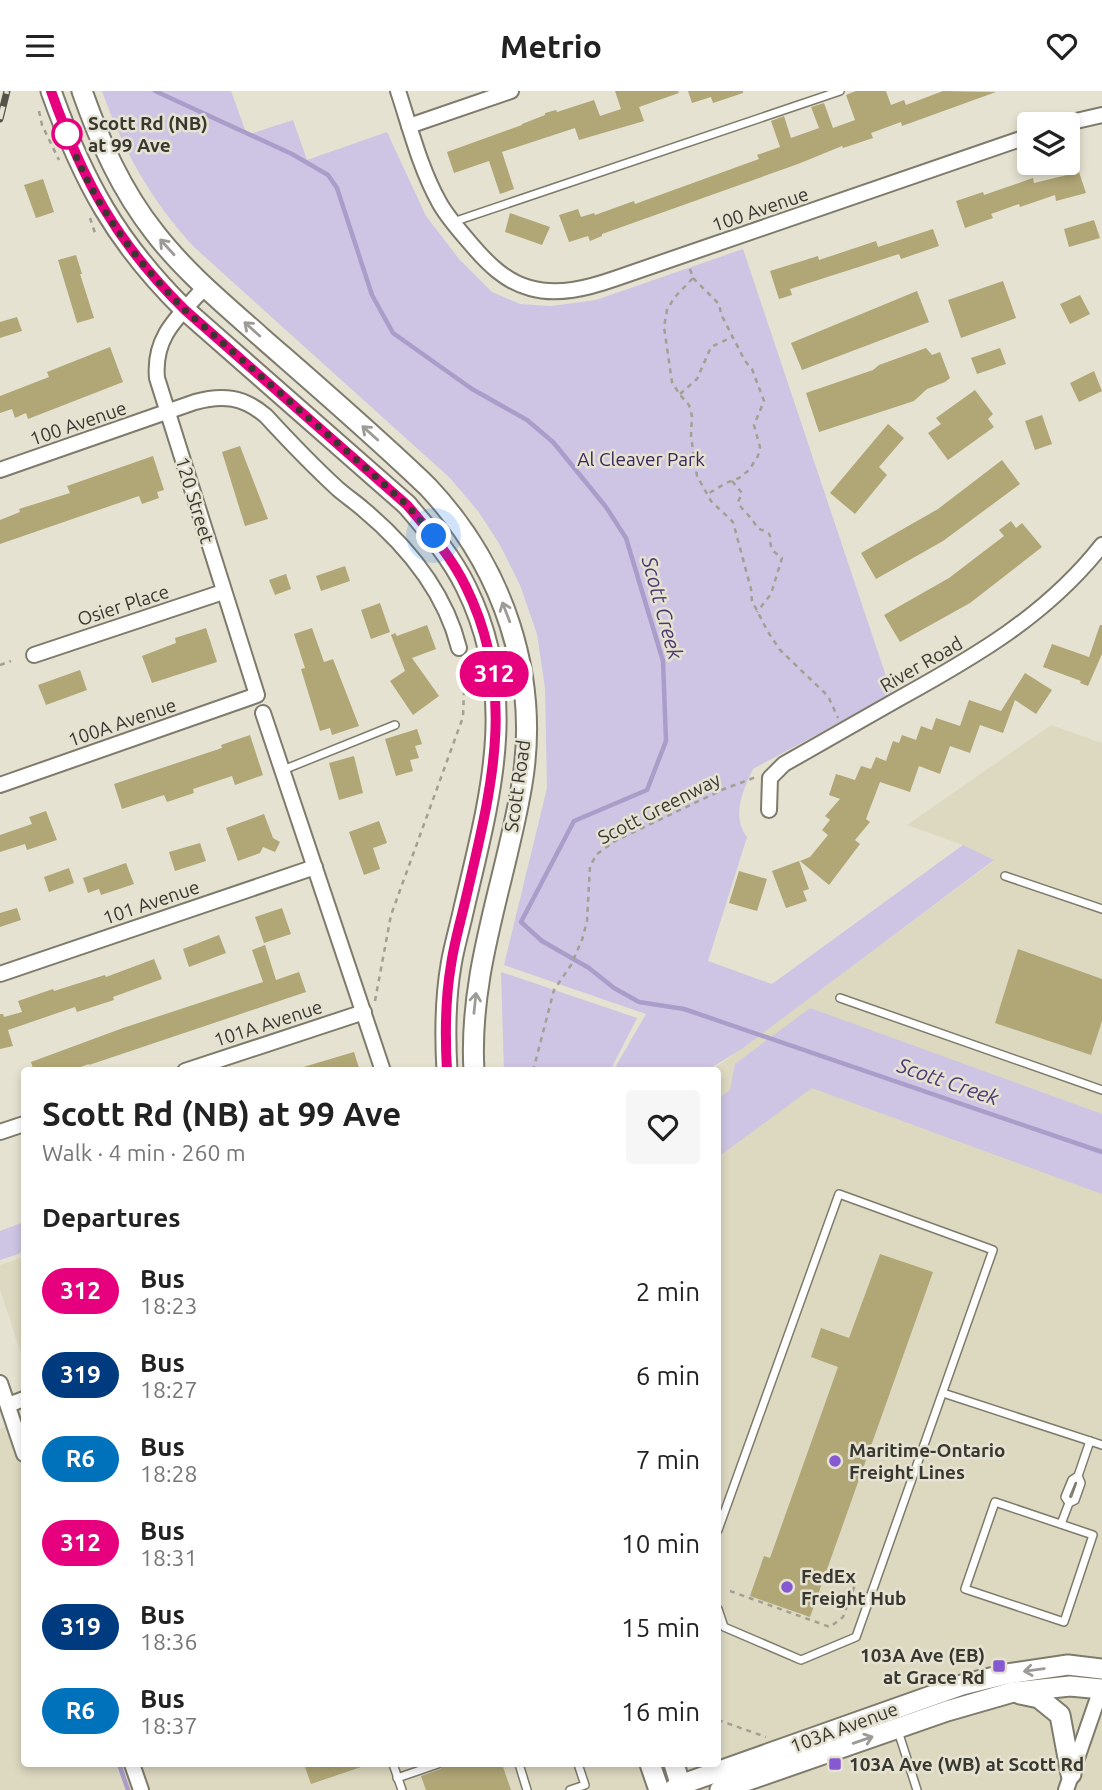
<!DOCTYPE html>
<html lang="en">
<head>
<meta charset="utf-8">
<style>
  :root { --surface:#fff; --page:#f6f6f6; --text:#222; --muted:#767676 }
  body { margin:0; font-family:Ubuntu,sans-serif; background:var(--page); color:var(--text); height:100vh; display:flex; flex-direction:column; font-size:26px; white-space:nowrap }
  * { box-sizing:border-box; margin:0 }
  p { font-size:23px; color:var(--muted) }
  .icon { flex:none; width:38px; height:38px; fill:none; stroke:currentColor; stroke-width:2; stroke-linecap:round; stroke-linejoin:round }
  .map { position:relative; flex:1; overflow:hidden }
  .details { position:absolute; left:21px; top:976px; width:700px; height:700px; display:flex; flex-direction:column; background:var(--surface); border-radius:7px; box-shadow:0 4px 10px #0003 }
  .details>* { flex:none }
  .badge { padding:0 14px; border-radius:23px; font-size:24px; line-height:46px }
  .buttons { position:absolute; left:1017px; top:21px; display:grid; gap:14px }
  .buttons a { display:grid; place-items:center; width:63px; height:63px; border-radius:7px; background:var(--surface); box-shadow:0 4px 10px #0003; font-size:35px }
  .you { position:absolute; width:35px; height:35px; margin:-18px; border:5px solid #fff; border-radius:50%; background:#1a73e8; box-shadow:0 0 0 10px #1a73e833 }
  .map>.badge { position:absolute; translate:-50% -50%; box-shadow:0 0 0 4px #fff }
  h2 { padding:0 21px; font-size:26px; line-height:63px }
  .round { display:grid; place-items:center; flex:none; width:74px; height:74px; border-radius:7px; background:var(--page) }
  .head { display:flex; align-items:center; justify-content:space-between; height:119px; padding:0 21px }
  h1 { font-size:33px; font-weight:700; line-height:52px }
  ul { padding:0; list-style:none }
  li { display:flex; align-items:center; gap:21px; height:84px; padding:0 21px }
  li div { flex:1 }
  li b { display:block; font-size:26px }
  li em { font-style:normal }
  li .badge { min-width:77px; font-weight:700; text-align:center }
  header { display:flex; justify-content:space-between; align-items:center; height:91px; padding:0 21px; background:var(--surface); font-size:32px; font-weight:700 }
  .map>svg:first-child { display:block }
  .built { fill:#ddd8c0 }
  .green { fill:#cdc5e3 }
  .lines { fill:none; stroke-linecap:round; stroke-linejoin:round }
  .stream { stroke:#aa9dca; stroke-width:4.5 }
  .building { fill:#b0a676 }
  .lane-casing { stroke:#7e7b6c; stroke-width:10 }
  .street-casing { stroke:#7e7b6c; stroke-width:18 }
  .secondary-casing { stroke:#7e7b6c; stroke-width:23 }
  .path { stroke:#a2a093; stroke-width:2.5; stroke-dasharray:5 5; stroke-linecap:butt }
  .lane { stroke:#fff; stroke-width:7 }
  .street { stroke:#fff; stroke-width:14 }
  .secondary { stroke:#fff; stroke-width:19 }
  .rail-casing { stroke:#55544b; stroke-width:7 }
  .rail { stroke:#e5e2d1; stroke-width:4.5; stroke-dasharray:13; stroke-linecap:butt }
  .oneway { stroke:#9c9b98 }
  .line-casing { stroke:#fff; stroke-width:16 }
  .line { stroke:#e6007e; stroke-width:10 }
  .walk { stroke:#383730; stroke-width:7; stroke-dasharray:0 12.6 }
  .stop-dot { fill:#fff; stroke:#e6007e; stroke-width:3.5 }
  .poi-dot { fill:#8658d1; stroke:#e5e2d1; stroke-width:2.5 }
  .labels { text-anchor:middle; stroke-width:5; stroke-linejoin:round; paint-order:stroke }
  .stop-label { font-size:19px; font-weight:bold; fill:#383730; stroke:#e5e2d1; text-anchor:start }
  .street-label { font-size:19px; fill:#383730; stroke:#e5e2d1 }
  .park-label { font-size:19px; fill:#38235b; stroke:#e5e2d1 }
  .poi-label { font-size:19px; font-weight:bold; fill:#383730; stroke:#e5e2d1; text-anchor:start }
  .water-label { font-size:21px; font-style:italic; fill:#4d3973; stroke:#e5e2d1 }
</style>
</head>
<body>
<header><svg class="icon" aria-label="menu" viewBox="0 0 24 24"><path d="M4 6h16M4 12h16M4 18h16"/></svg>Metrio<svg class="icon" aria-label="heart" viewBox="0 0 24 24"><path d="M12 20l-8-8c-3-5 5-10 8-4 3-6 11-1 8 4z"/></svg></header>
<div class="map">
<svg width="1102" height="1699" viewBox="0 0 1102 1699">
  <rect width="100%" height="100%" fill="#e5e2d1"/>
  <!-- built -->
  <g class="built">
    <path d="M1051,634L1102,652V1699H0V1338L24,1329V1673H718V980H711L994,770L963,754L907,734Z"/>
    <path d="M24,1166V1272L0,1198V1174Z"/>
  </g>
  <!-- green -->
  <g class="green">
    <path d="M102,0H231L247,44L293,29L307,69L387,41L426,125L459,168L492,201L520,213L551,215L596,209L743,158L892,603L753,678C743,699 731,725 747,746L708,870L772,893L963,754L994,769L743,957L706,980H613L646,923L504,874L547,697L545,597L537,543L520,494L500,454L478,420L450,387L194,156C150,108 124,61 102,0Z"/>
    <path d="M501,881L637,927L610,980H504Z"/>
    <path d="M810,917L1102,1023V1103L812,997L718,1066V1008L730,999L735,973Z"/>
    <path d="M24,1131V1161L0,1169V1140Z"/>
  </g>
  <g class="lines">
    <!-- stream -->
    <g class="stream">
      <path d="M155,0L292,63L328,84L337,97L372,204L393,242L472,298L527,329L553,351L606,416L626,447L663,570L666,650L647,699L574,730L521,831L542,850L589,877L614,897L639,911L684,918L1102,1061"/>
      <path d="M119,1673L128,1699"/>
    </g>
  </g>
  <!-- building -->
  <g class="building">
    <path d="M615,0H678L679,2L639,16L644,30L579,49L575,37L502,61L514,98L500,103L489,70L454,82L447,61L522,34V33L545,24V22L556,19L557,21L594,9L600,25L621,18Z"/>
    <path d="M688,0H743V2L713,12L711,6L692,12Z"/>
    <path d="M856,0H886L891,14L904,9L906,14L943,0L996,1L902,35L901,31L871,42L873,47L843,57L842,55L798,73L602,143V145L590,150L588,145L569,151L559,124L578,118L581,126L594,122L595,124L634,110L635,113L759,68L757,64L780,56L771,30L784,25L791,47L819,37L811,16L824,12L833,37L855,29L846,4Z"/>
    <path d="M1064,72H1076L1086,102L1056,110L1055,104L1020,116L1019,113L991,123L993,127L965,137L956,110L983,101L984,104L1033,87L1034,92L1067,84Z"/>
    <path d="M43,88L54,121L36,127L24,94Z"/>
    <path d="M510,122L550,136L542,154L505,141Z"/>
    <path d="M1094,129L1100,147L1069,156L1064,138Z"/>
    <path d="M933,138L939,155L901,168L899,163L790,198L792,204L779,208L770,180L818,165L819,169L876,150L878,156Z"/>
    <path d="M76,164L82,183H80L94,227L77,232L58,169Z"/>
    <path d="M1003,190L1016,227L961,247L948,209Z"/>
    <path d="M917,200L929,231L802,279L791,252Z"/>
    <path d="M1080,204L1090,223L1070,233L1060,213Z"/>
    <path d="M17,226L22,240L0,247V231Z"/>
    <path d="M110,256L123,291L28,328L26,322L15,327L12,318L0,322V305L49,286L47,281Z"/>
    <path d="M926,257L932,264L940,261L950,287L945,291L927,298L914,310L819,341L806,302L873,279L879,274Z"/>
    <path d="M1000,257L1006,273L977,283L971,267Z"/>
    <path d="M1094,280L1102,300L1079,311L1070,292Z"/>
    <path d="M975,299L993,323L988,328L994,336L948,369L928,342L941,333L936,327Z"/>
    <path d="M1042,324L1052,353L1035,359L1025,330Z"/>
    <path d="M888,333L904,347L879,376L887,384L855,423L830,402Z"/>
    <path d="M240,355L268,428L245,435L222,361Z"/>
    <path d="M153,365L164,399L157,401L159,407L142,413L139,405L0,453V429L20,421L19,418L70,402L67,395Z"/>
    <path d="M1002,369L1020,393L943,450L876,488L861,462L938,418Z"/>
    <path d="M1011,430L1016,437L1022,432L1042,456L970,512L900,551L884,524L949,487L1004,445L999,439Z"/>
    <path d="M345,475L350,490L321,500L316,485Z"/>
    <path d="M286,483L291,498L275,504L269,489Z"/>
    <path d="M380,512L390,541L371,548L361,519Z"/>
    <path d="M427,534L436,558L412,567L439,605L413,624L390,590L405,580L391,544L395,542L397,545Z"/>
    <path d="M1100,534H1102V563L1088,595L1080,592L1081,590L1043,576L1052,553L1089,566Z"/>
    <path d="M206,537L217,571L152,592L142,565L176,552L175,547Z"/>
    <path d="M312,537L324,571L333,568L359,635L332,644L330,637L320,640L301,578L305,577L294,543Z"/>
    <path d="M80,579L87,599L46,614L38,594Z"/>
    <path d="M1025,582L1052,599L1036,623L1015,609L1003,642L980,634L970,662L950,655L940,683L919,675L910,701L880,691L866,728L870,731L855,749L860,753L829,794L800,770L810,766L828,744L822,739L830,729L825,725L840,708L829,704L836,683L855,689L861,675L871,678L876,666L886,670L893,650L899,652L902,644L916,649L921,635L932,639L936,627L960,635L969,609L1001,620Z"/>
    <path d="M417,638L422,653L415,655L419,667L410,669L413,680L396,685L385,648Z"/>
    <path d="M250,644L263,684L235,694L232,685L193,698L194,702L167,711L164,704L122,718L114,693L222,657L221,654Z"/>
    <path d="M354,665L363,702L339,709L329,672Z"/>
    <path d="M46,720L57,749L27,759L25,753L0,761V744L32,733L29,726Z"/>
    <path d="M264,723L273,747L280,751L275,761L263,756L260,762L238,770L226,737Z"/>
    <path d="M379,730L387,752L373,757L380,778L364,784L349,741Z"/>
    <path d="M200,752L206,770L175,780L169,761Z"/>
    <path d="M799,770L809,798L803,800L807,810L786,817L772,780Z"/>
    <path d="M126,772L134,793L101,804L99,798L88,802L83,787Z"/>
    <path d="M69,777L74,792L49,801L44,786Z"/>
    <path d="M739,780L767,788L757,820L729,812Z"/>
    <path d="M17,817L21,829L0,836V822Z"/>
    <path d="M282,817L291,843L264,852L255,826Z"/>
    <path d="M219,844L226,862L189,876L183,858Z"/>
    <path d="M265,854L276,889L299,881L306,901L89,974V973L69,980H34L31,971L123,937L263,891L252,859Z"/>
    <path d="M1018,858L1102,888V930L1091,964L995,932Z"/>
    <path d="M154,868L162,888L113,906L114,909L77,921L75,916L8,939L13,955L0,958V923H3L4,926L22,921L18,910L53,898L54,900L105,884L106,886Z"/>
    <path d="M354,961L360,980H301L300,977Z"/>
    <path d="M880,1163L933,1181L810,1526L750,1505L764,1465L770,1467L838,1276L811,1266L821,1237L849,1247Z"/>
    <path d="M304,1673H363L364,1675L311,1693Z"/>
    <path d="M444,1673H502L511,1699H426L421,1685L441,1678Z"/>
  </g>
  <g class="lines">
    <!-- lane casing -->
    <g class="lane-casing">
      <g id="lane">
        <path d="M453,131L840,0"/>
        <path d="M283,679L395,634"/>
        <path d="M1005,785L1102,818"/>
        <path d="M840,907L1102,999"/>
        <path d="M943,1302L1102,1354"/>
        <path d="M1078,1385L1081,1392L1075,1409L1069,1412L1065,1406L1072,1389L1078,1385L1090,1350"/>
        <path d="M995,1411L1093,1444L1064,1531L965,1498Z"/>
        <path d="M1061,1433L1069,1412"/>
        <path d="M718,1439L839,1103L993,1159L856,1546L801,1569L724,1536L718,1518"/>
        <path d="M898,1640L917,1699"/>
        <path d="M393,1673L402,1699"/>
        <path d="M519,1673L527,1699"/>
        <path d="M397,1687L438,1673"/>
        <path d="M570,1699L585,1694L578,1673"/>
      </g>
    </g>
    <!-- street casing -->
    <g class="street-casing">
      <g id="street">
        <path d="M398,0C410,36 420,77 439,111C447,126 460,140 471,153C487,172 506,191 530,197C558,205 588,197 614,188L1029,45"/>
        <path d="M1063,33L1102,24"/>
        <path d="M409,35L511,0"/>
        <path d="M0,379L195,311C223,303 244,306 266,325C289,350 313,375 338,398C346,405 355,411 363,418C406,454 445,501 459,557"/>
        <path d="M34,564L223,501"/>
        <path d="M263,622L383,980"/>
        <path d="M0,694L257,604L157,287C153,245 179,225 205,196"/>
        <path d="M769,719L770,687L784,673C823,651 861,629 900,607C976,565 1047,524 1102,454"/>
        <path d="M0,883L315,776"/>
        <path d="M185,980L364,921"/>
        <path d="M0,1041L24,1033"/>
        <path d="M0,1292L24,1363"/>
        <path d="M8,1314L24,1308"/>
        <path d="M132,1673L141,1699"/>
        <path d="M1066,1699L1101,1598"/>
      </g>
    </g>
    <!-- secondary casing -->
    <g class="secondary-casing">
      <g id="secondary">
        <path d="M51,0C83,90 116,151 185,219L407,414C429,440 451,465 466,496C520,605 490,706 464,817C460,836 454,855 451,874C445,909 445,945 447,980"/>
        <path d="M82,0C100,51 121,99 155,142C185,181 224,213 261,246C317,295 374,344 428,396C503,476 540,584 522,693C506,790 468,881 474,980"/>
        <path d="M1020,1603L1039,1607L1060,1624L1071,1683"/>
        <path d="M650,1673L659,1699"/>
        <path d="M674,1673L682,1699"/>
        <path d="M673,1699L680,1694L962,1594L1007,1583L1068,1574L1102,1578"/>
        <path d="M720,1699L947,1620L1013,1601L1070,1595L1102,1598"/>
      </g>
    </g>
    <!-- path -->
    <g class="path">
      <path d="M39,20L42,34L59,69"/>
      <path d="M90,127L95,142"/>
      <path d="M690,178L693,187L674,207L667,219L664,236L672,291L680,304L689,314L692,325L691,345L697,385L711,410L733,431L751,498L752,510L768,541L780,559L828,605L838,627"/>
      <path d="M693,187L719,213L721,223L745,270L752,278L764,310L754,334L760,356L758,365L749,379L739,387L726,392L706,404"/>
      <path d="M680,303L697,288L711,256L732,246"/>
      <path d="M732,390L742,402L738,411C741,419 752,425 757,437C779,445 765,444 773,460L782,467L771,503L757,521"/>
      <path d="M0,574L11,570"/>
      <path d="M375,910L391,824L463,626L464,599L462,571"/>
      <path d="M533,980L554,899L571,874L582,849L587,830L590,775L597,763L615,750L724,698L756,686"/>
      <path d="M730,1500L830,1536L843,1526L855,1494L831,1484"/>
      <path d="M718,1629L766,1646"/>
    </g>
    <!-- lane -->
    <use href="#lane" class="lane"/>
    <!-- street -->
    <use href="#street" class="street"/>
    <!-- secondary -->
    <use href="#secondary" class="secondary"/>
    <!-- rail casing -->
    <g class="rail-casing">
      <path id="rail" d="M0,28L7,0"/>
    </g>
    <!-- rail -->
    <use href="#rail" class="rail"/>
  </g>
  <!-- one-way arrows -->
  <defs><path id="oneway-shaft" d="M-6 0H5M1.5-3L5.5 0L1.5 3" fill="none" stroke-width="1.6" stroke-linecap="round" stroke-linejoin="round" transform="scale(1.75)"/></defs>
  <g class="oneway">
    <use href="#oneway-shaft" transform="translate(167 156) rotate(-132)"/>
    <use href="#oneway-shaft" transform="translate(252 238) rotate(-138)"/>
    <use href="#oneway-shaft" transform="translate(370 342) rotate(-138)"/>
    <use href="#oneway-shaft" transform="translate(506 521) rotate(-111)"/>
    <use href="#oneway-shaft" transform="translate(475 912) rotate(-84)"/>
    <use href="#oneway-shaft" transform="translate(1034 1579) rotate(172)"/>
    <use href="#oneway-shaft" transform="translate(863 1649) rotate(-19)"/>
  </g>
  <g class="lines">
    <!-- line casing -->
    <g class="line-casing">
      <path id="line" d="M51,0C83,90 116,151 185,219L407,414C429,440 451,465 466,496C518,602 491,699 466,807C461,829 454,852 451,874C445,909 445,945 447,980"/>
    </g>
    <!-- line -->
    <use href="#line" class="line"/>
    <!-- walk -->
    <path class="walk" d="M67,43C92,111 134,168 185,219L375,385L407,414L434,445"/>
  </g>
  <!-- markers -->
  <circle class="stop-dot" cx="67" cy="43" r="14"/>
  <g class="poi-dot">
    <circle cx="835" cy="1370" r="7"/>
    <circle cx="787" cy="1496" r="7"/>
    <rect x="992" y="1568" width="14" height="14" rx="3.5"/>
    <rect x="828" y="1666" width="14" height="14" rx="3.5"/>
  </g>
  <g class="labels">
    <!-- stop labels -->
    <g class="stop-label">
      <text x="88" y="39">Scott Rd (NB)<tspan x="88" dy="22">at 99 Ave</tspan></text>
    </g>
    <!-- street labels -->
    <g class="street-label">
      <text transform="translate(760 118) rotate(-19)" y="7">100 Avenue</text>
      <text transform="translate(78 332) rotate(-19)" y="7">100 Avenue</text>
      <text transform="translate(195 409) rotate(73)" y="7">120 Street</text>
      <text transform="translate(123 514) rotate(-18)" y="7">Osier Place</text>
      <text transform="translate(921 573) rotate(-30)" y="7">River Road</text>
      <text transform="translate(122 631) rotate(-19)" y="7">100A Avenue</text>
      <text transform="translate(517 695) rotate(-82)" y="7">Scott Road</text>
      <text transform="translate(659 717) rotate(-27)" y="7">Scott Greenway</text>
      <text transform="translate(151 811) rotate(-19)" y="7">101 Avenue</text>
      <text transform="translate(268 932) rotate(-18)" y="7">101A Avenue</text>
      <text transform="translate(844 1636) rotate(-20)" y="7">103A Avenue</text>
    </g>
    <!-- park labels -->
    <g class="park-label">
      <text x="641" y="375">Al Cleaver Park</text>
    </g>
    <!-- poi labels -->
    <g class="poi-label">
      <text x="849" y="1366">Maritime-Ontario<tspan x="849" dy="22">Freight Lines</tspan></text>
      <text x="801" y="1492">FedEx<tspan x="801" dy="22">Freight Hub</tspan></text>
      <text x="985" y="1571" text-anchor="end">103A Ave (EB)<tspan x="985" dy="22">at Grace Rd</tspan></text>
      <text x="849" y="1680">103A Ave (WB) at Scott Rd</text>
    </g>
    <!-- water labels -->
    <g class="water-label">
      <text transform="translate(662 517) rotate(75)" y="7">Scott Creek</text>
      <text transform="translate(948 991) rotate(19)" y="7">Scott Creek</text>
    </g>
  </g>
</svg>
<div class="buttons">
<a><svg class="icon" aria-label="layers" viewBox="0 0 24 24"><path d="M12 4l9 5-9 5-9-5zM3 14l9 5 9-5"/></svg></a>
</div>
<div class="you" style="left:434px;top:445px"></div>
<b class="badge" style="left:494px;top:583px;background:#e6007e;color:#fff">312</b>
<section class="details">
<div class="head"><div><h1>Scott Rd (NB) at 99 Ave</h1><p>Walk · 4 min · 260 m</p></div><a class="round"><svg class="icon" aria-label="heart" viewBox="0 0 24 24"><path d="M12 20l-8-8c-3-5 5-10 8-4 3-6 11-1 8 4z"/></svg></a></div>
<h2>Departures</h2>
<ul>
<li><span class="badge" style="background:#e6007e;color:#fff">312</span><div><b>Bus</b><p>18:23</p></div><em>2 min</em></li>
<li><span class="badge" style="background:#003b80;color:#fff">319</span><div><b>Bus</b><p>18:27</p></div><em>6 min</em></li>
<li><span class="badge" style="background:#0072bc;color:#fff">R6</span><div><b>Bus</b><p>18:28</p></div><em>7 min</em></li>
<li><span class="badge" style="background:#e6007e;color:#fff">312</span><div><b>Bus</b><p>18:31</p></div><em>10 min</em></li>
<li><span class="badge" style="background:#003b80;color:#fff">319</span><div><b>Bus</b><p>18:36</p></div><em>15 min</em></li>
<li><span class="badge" style="background:#0072bc;color:#fff">R6</span><div><b>Bus</b><p>18:37</p></div><em>16 min</em></li>
</ul>
</section>
</div>
</body>
</html>
